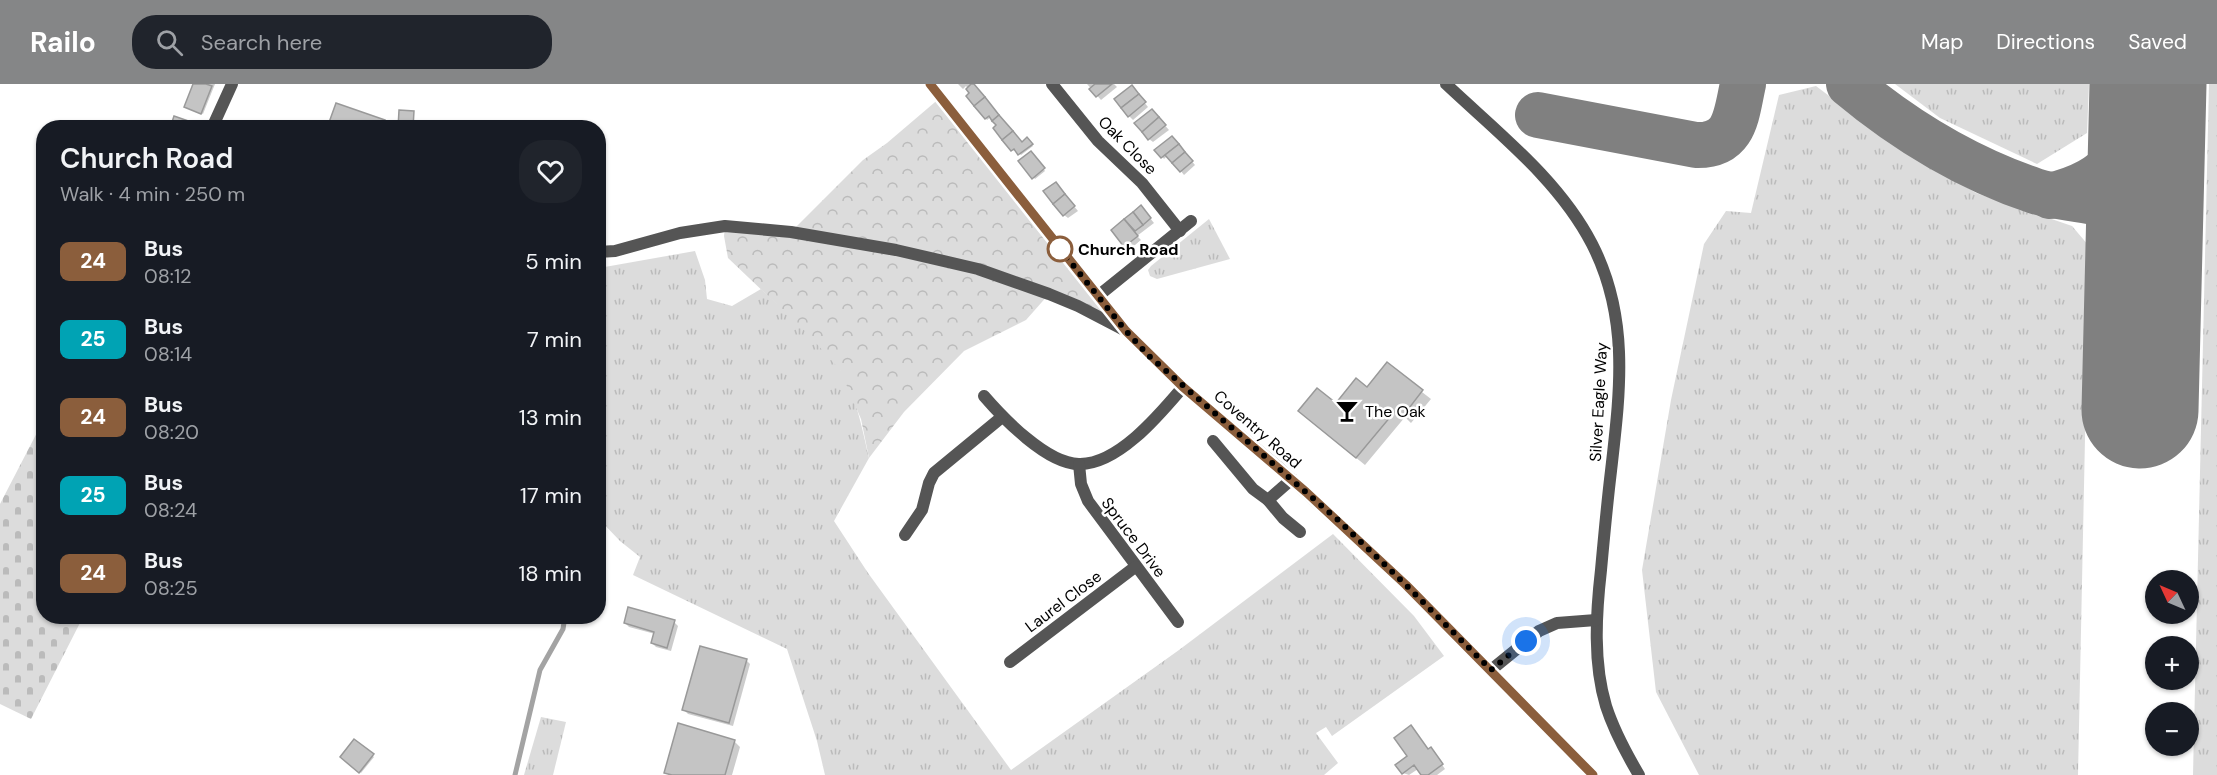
<!DOCTYPE html>
<html lang="en">
<head>
<meta charset="utf-8">
<style>
  :root { --surface:#171b24; --page:#20242c; --text:#f1f3f6; --muted:#9ea1a6; --accent:#858687 }
  body { margin:0; font-family:"DM Sans",sans-serif; background:var(--page); color:var(--text); height:100vh; display:flex; flex-direction:column; font-size:22px; white-space:nowrap }
  * { box-sizing:border-box; margin:0 }
  p { font-size:20px; color:var(--muted) }
  .icon { flex:none; width:33px; height:33px; fill:none; stroke:currentColor; stroke-width:2; stroke-linecap:round; stroke-linejoin:round }
  .map { position:relative; flex:1; overflow:hidden }
  .details { position:absolute; left:36px; top:36px; width:570px; height:504px; display:flex; flex-direction:column; background:var(--surface); border-radius:24px; box-shadow:0 2px 4px #0004 }
  .details>* { flex:none }
  .badge { padding:0 12px; border-radius:9px; font-size:21px; line-height:39px }
  .needle { width:39px; rotate:314deg }
  .fabs { position:absolute; left:2145px; top:486px; display:grid; gap:12px }
  .fabs a { display:grid; place-items:center; width:54px; height:54px; border-radius:50%; background:var(--surface); box-shadow:0 2px 4px #0004; font-size:30px }
  .you { position:absolute; width:30px; height:30px; margin:-15px; border:4px solid #fff; border-radius:50%; background:#1a73e8; box-shadow:0 0 0 9px #1a73e833 }
  .map>.badge { position:absolute; translate:-50% -50%; box-shadow:0 0 0 3px #fff }
  .round { display:grid; place-items:center; flex:none; width:63px; height:63px; border-radius:24px; background:var(--page) }
  .headline { display:flex; align-items:center; justify-content:space-between; height:102px; padding:0 24px }
  h1 { font-size:28px; font-weight:600; line-height:45px }
  ul { padding:0; list-style:none }
  li { display:flex; align-items:center; gap:18px; height:78px; padding:0 24px }
  li div { flex:1 }
  li b { display:block; font-size:22px }
  li em { font-style:normal }
  li .badge { min-width:66px; font-weight:700; text-align:center }
  header { display:flex; align-items:center; gap:36px; box-sizing:border-box; height:84px; padding:0 30px; background:var(--accent); color:#fff }
  header strong { font-size:28px }
  nav { display:flex; gap:33px; margin-inline-start:auto; font-size:21px }
  .search { width:420px; height:54px; background:var(--page); display:flex; align-items:center; gap:15px; box-sizing:border-box; padding:0 21px; border-radius:24px; color:var(--muted); font-size:22px }
  .map>svg:first-child { display:block }
  .grass { fill:url(#grass-tufts) }
  .forest { fill:url(#forest-crowns) }
  .cemetery { fill:url(#cemetery-stones) }
  .shadow { fill:#0003 }
  .lines { fill:none; stroke-linecap:round; stroke-linejoin:round }
  .stream { stroke:#a3a3a3; stroke-width:5 }
  .taxiway { stroke:#808080; stroke-width:46 }
  .runway { stroke:#808080; stroke-width:117 }
  .building { fill:#c4c4c4; stroke:#999; stroke-width:1.5 }
  .minor { stroke:#555; stroke-width:12 }
  .tertiary { stroke:#555; stroke-width:12 }
  .line-casing { stroke:#fff; stroke-width:14 }
  .line { stroke:#8b5e3c; stroke-width:9 }
  .walk { stroke:#000; stroke-width:6; stroke-dasharray:0 10.8 }
  .stop-dot { fill:#fff; stroke:#8b5e3c; stroke-width:3 }
  .labels { text-anchor:middle; stroke-width:5; stroke-linejoin:round; paint-order:stroke }
  .street-label { font-size:16px; fill:#000; stroke:#fff }
  .stop-label { font-size:16px; font-weight:bold; fill:#000; stroke:#fff; text-anchor:start }
  .poi-label { font-size:16px; fill:#000; stroke:#fff; text-anchor:start }
</style>
</head>
<body>
<header>
<strong>Railo</strong>
<div class="search"><svg class="icon" aria-label="search" viewBox="0 0 24 24"><circle cx="10" cy="10" r="6"/><path d="M15 15l6 6"/></svg>Search here</div>
<nav><a>Map</a><a>Directions</a><a>Saved</a></nav>
</header>
<div class="map">
<svg width="2217" height="691" viewBox="0 0 2217 691">
  <defs>
    <pattern id="grass-tufts" width="24" height="20" patternUnits="userSpaceOnUse" patternTransform="scale(1.5)"><rect width="24" height="20" fill="#dcdcdc"/><path d="M3 7l-1-3M5 7V3M7 7l1-3M15 17l-1-3M17 17v-4M19 17l1-3" fill="none" stroke="#bbb"/></pattern>
    <pattern id="forest-crowns" width="20" height="18" patternUnits="userSpaceOnUse" patternTransform="scale(1.5)"><rect width="20" height="18" fill="#dcdcdc"/><path d="M2 6a3 3 0 1 1 6 0M12 15a3 3 0 1 1 6 0" fill="none" stroke="#bbb"/></pattern>
    <pattern id="cemetery-stones" width="16" height="16" patternUnits="userSpaceOnUse" patternTransform="scale(1.5)"><rect width="16" height="16" fill="#dcdcdc"/><path d="M2 7V4a2 2 0 0 1 4 0v3zM10 15v-3a2 2 0 0 1 4 0v3z" fill="#bbb"/></pattern>
  </defs>
  <rect width="100%" height="100%" fill="#fff"/>
  <!-- grass -->
  <g class="grass">
    <path d="M1895,0H2089L2087,49L2037,80L1940,34Z"/>
    <path d="M2209,0H2217V691H2193Z"/>
    <path d="M1816,2L1878,49L1976,109L2072,142L2089,162L2078,691H1699L1656,608L1642,486L1671,316L1704,160L1726,127L1751,129L1779,11Z"/>
    <path d="M1209,135L1230,175L1157,195L1150,192L1148,186L1151,182Z"/>
    <path d="M695,167L705,196L707,215L732,222L761,205C787,229 819,256 840,285C855,307 863,348 869,374L834,437L868,489L1011,686L1179,566L1333,450L1414,532L1444,572L1332,652L1326,643L1316,649L1338,679L1324,691H825L817,657L787,565L633,491L640,473L620,457L599,435V184Z"/>
    <path d="M541,633L566,638L553,691H524Z"/>
  </g>
  <!-- forest -->
  <path class="forest" d="M941,13L1126,247L1049,210L1026,236L964,267L904,328L869,374L861,335L840,286L807,249L728,174L724,152L725,142L791,148L863,76L887,59Z"/>
  <!-- cemetery -->
  <path class="cemetery" d="M43,337L44,532L83,533L31,635L0,620V420Z"/>
  <!-- shadow -->
  <g class="shadow">
    <path d="M194,0H215L203,30L186,23Z"/>
    <path d="M958,0H973L1022,60L1027,55L1033,62L1021,71L1016,66L1014,67L995,45L998,42L991,33L987,36L968,12L971,9L966,2L963,5Z"/>
    <path d="M1087,0H1114L1117,3L1101,16Z"/>
    <path d="M1135,7L1148,23L1133,36L1129,32Z"/>
    <path d="M337,21L384,37L388,41L387,44H329Z"/>
    <path d="M1155,30L1169,46L1153,58L1149,55Z"/>
    <path d="M1172,54L1195,81L1184,91L1168,71L1164,75L1157,66Z"/>
    <path d="M1031,69L1045,87L1035,95L1020,77Z"/>
    <path d="M1059,104L1078,127L1068,134L1064,131Z"/>
    <path d="M1141,123L1154,139L1137,152L1141,156L1129,166L1113,146Z"/>
    <path d="M1387,281L1431,315L1411,339L1405,333L1365,381L1308,335L1368,305Z"/>
    <path d="M674,538L678,542L671,567L656,563L652,559L655,550L629,543L625,539Z"/>
    <path d="M746,576L750,580L733,642L688,630L684,626Z"/>
    <path d="M354,657L374,673L361,689L342,673Z"/>
    <path d="M734,657L740,663L732,691H678L671,689L669,691L666,688Z"/>
    <path d="M1429,667L1434,669L1445,685L1437,691H1423L1418,685L1409,691L1403,689Z"/>
  </g>
  <g class="lines">
    <!-- stream -->
    <path class="stream" d="M515,691L540,586L563,545L565,532"/>
    <!-- taxiway -->
    <g class="taxiway">
      <path d="M1849,0C1904,46 1967,84 2035,107C2062,116 2096,113 2120,128C2134,137 2138,150 2144,165"/>
      <path d="M1538,31L1696,61C1736,62 1736,31 1743,0"/>
      <path d="M2050,112C2114,96 2127,68 2148,10"/>
    </g>
    <!-- runway -->
    <path class="runway" d="M2140,326L2148,0"/>
  </g>
  <!-- building -->
  <g class="building">
    <path d="M193,0H206L212,2L201,30L184,23Z"/>
    <path d="M971,0H974L985,13L974,22L966,12L969,9L966,5Z"/>
    <path d="M1095,0H1112L1096,13L1089,5Z"/>
    <path d="M1132,1L1139,10L1121,24L1114,15Z"/>
    <path d="M1139,10L1146,18L1128,33L1121,24Z"/>
    <path d="M985,13L999,31L992,37L989,32L985,35L974,22Z"/>
    <path d="M336,19L385,36L382,44H357L348,40L346,44H327Z"/>
    <path d="M1152,25L1159,33L1142,48L1134,39Z"/>
    <path d="M399,26L414,27L413,44H398Z"/>
    <path d="M999,31L1013,47L1002,56L993,44L996,41L992,37Z"/>
    <path d="M174,32L197,40L196,44H170Z"/>
    <path d="M1159,33L1166,41L1148,56L1142,48Z"/>
    <path d="M1013,47L1022,58L1027,53L1033,60L1018,71L1014,65L1011,67L1002,56Z"/>
    <path d="M1172,52L1179,60L1161,74L1154,66Z"/>
    <path d="M1179,60L1185,68L1172,79L1165,71Z"/>
    <path d="M1031,67L1045,84L1032,95L1018,77Z"/>
    <path d="M1185,68L1193,77L1180,88L1172,79Z"/>
    <path d="M1056,98L1065,110L1053,120L1043,107Z"/>
    <path d="M1065,110L1075,122L1063,132L1053,120Z"/>
    <path d="M1141,121L1151,134L1143,141L1133,128Z"/>
    <path d="M1133,128L1143,141L1135,147L1124,135Z"/>
    <path d="M1124,135L1138,152L1124,163L1111,146Z"/>
    <path d="M1387,278L1423,306L1403,332L1396,326L1356,374L1298,327L1317,304L1336,319L1356,294L1367,303Z"/>
    <path d="M628,523L675,536L667,564L651,559L654,548L624,539Z"/>
    <path d="M700,562L747,575L729,639L682,626Z"/>
    <path d="M678,639L735,656L725,691H672L664,689Z"/>
    <path d="M1411,641L1428,665L1431,663L1443,680L1428,691H1421L1414,681L1402,690L1395,681L1407,672L1394,654Z"/>
    <path d="M354,655L374,670L359,689L340,673Z"/>
  </g>
  <g class="lines">
    <!-- minor -->
    <g class="minor">
      <path d="M1052,0L1098,57L1142,99L1180,147"/>
      <path d="M212,44L232,0"/>
      <path d="M598,168L615,167L680,149L725,142L791,148L896,166L978,185L1049,210L1078,222L1126,247"/>
      <path d="M1098,212L1191,137"/>
      <path d="M984,312C1003,334 1047,380 1079,380C1118,381 1160,330 1183,303"/>
      <path d="M1213,357L1253,405L1268,416L1283,434L1300,448"/>
      <path d="M1079,380L1081,400L1088,417L1178,538"/>
      <path d="M1268,416L1292,395"/>
      <path d="M905,451L922,426L929,399L934,389L1002,333"/>
      <path d="M1010,578L1135,483"/>
    </g>
    <!-- tertiary -->
    <g class="tertiary">
      <path d="M930,0L1126,247L1183,303L1277,382L1406,501L1593,691"/>
      <path d="M1446,0C1498,49 1559,96 1592,160C1630,234 1620,308 1611,387C1607,420 1604,453 1601,486C1596,530 1593,579 1606,622C1614,647 1626,669 1639,691"/>
      <path d="M1491,586L1539,547L1557,539L1596,536"/>
    </g>
  </g>
  <g class="lines">
    <!-- line casing -->
    <g class="line-casing">
      <path id="line" d="M930,0L1126,247L1183,303L1306,408L1406,501L1593,691"/>
    </g>
    <!-- line -->
    <use href="#line" class="line"/>
    <!-- walk -->
    <path class="walk" d="M1060,165L1126,247L1149,272L1338,436L1406,501L1491,586L1526,557"/>
  </g>
  <!-- icons -->
  <defs>
    <g id="bar-bare" transform="scale(1.8)"><path d="M-6-5H6L.8 .8V4.5H3.5V6h-7V4.5H-.8V.8Z" fill="#000" stroke="#fff" stroke-width="2.5" paint-order="stroke"/></g>
  </defs>
  <g fill-rule="evenodd">
    <use href="#bar-bare" x="1347" y="327"/>
  </g>
  <!-- markers -->
  <circle class="stop-dot" cx="1060" cy="165" r="12"/>
  <g class="labels">
    <!-- street labels -->
    <g class="street-label">
      <text transform="translate(1128 61) rotate(45)" y="6">Oak Close</text>
      <text transform="translate(1598 318) rotate(-87)" y="6">Silver Eagle Way</text>
      <text transform="translate(1258 345) rotate(41)" y="6">Coventry Road</text>
      <text transform="translate(1134 453) rotate(53)" y="6">Spruce Drive</text>
      <text transform="translate(1063 517) rotate(-37)" y="6">Laurel Close</text>
    </g>
    <!-- stop labels -->
    <g class="stop-label">
      <text x="1078" y="171">Church Road</text>
    </g>
    <!-- poi labels -->
    <g class="poi-label">
      <text x="1365" y="333">The Oak</text>
    </g>
  </g>
</svg>
<div class="fabs">
<a><svg class="needle" viewBox="-14 -14 28 28"><path d="M0-13l5 13h-10z" fill="#e53935"/><path d="M0 13l5-13h-10z" fill="#9ea1a6"/></svg></a>
<a>+</a>
<a>−</a>
</div>
<div class="you" style="left:1526px;top:557px"></div>
<section class="details">
<div class="headline"><div><h1>Church Road</h1><p>Walk · 4 min · 250 m</p></div><a class="round"><svg class="icon" aria-label="heart" viewBox="0 0 24 24"><path d="M12 20l-8-8c-3-5 5-10 8-4 3-6 11-1 8 4z"/></svg></a></div>
<ul>
<li><span class="badge" style="background:#8b5e3c;color:#fff">24</span><div><b>Bus</b><p>08:12</p></div><em>5 min</em></li>
<li><span class="badge" style="background:#00a3b4;color:#fff">25</span><div><b>Bus</b><p>08:14</p></div><em>7 min</em></li>
<li><span class="badge" style="background:#8b5e3c;color:#fff">24</span><div><b>Bus</b><p>08:20</p></div><em>13 min</em></li>
<li><span class="badge" style="background:#00a3b4;color:#fff">25</span><div><b>Bus</b><p>08:24</p></div><em>17 min</em></li>
<li><span class="badge" style="background:#8b5e3c;color:#fff">24</span><div><b>Bus</b><p>08:25</p></div><em>18 min</em></li>
</ul>
</section>
</div>
</body>
</html>
